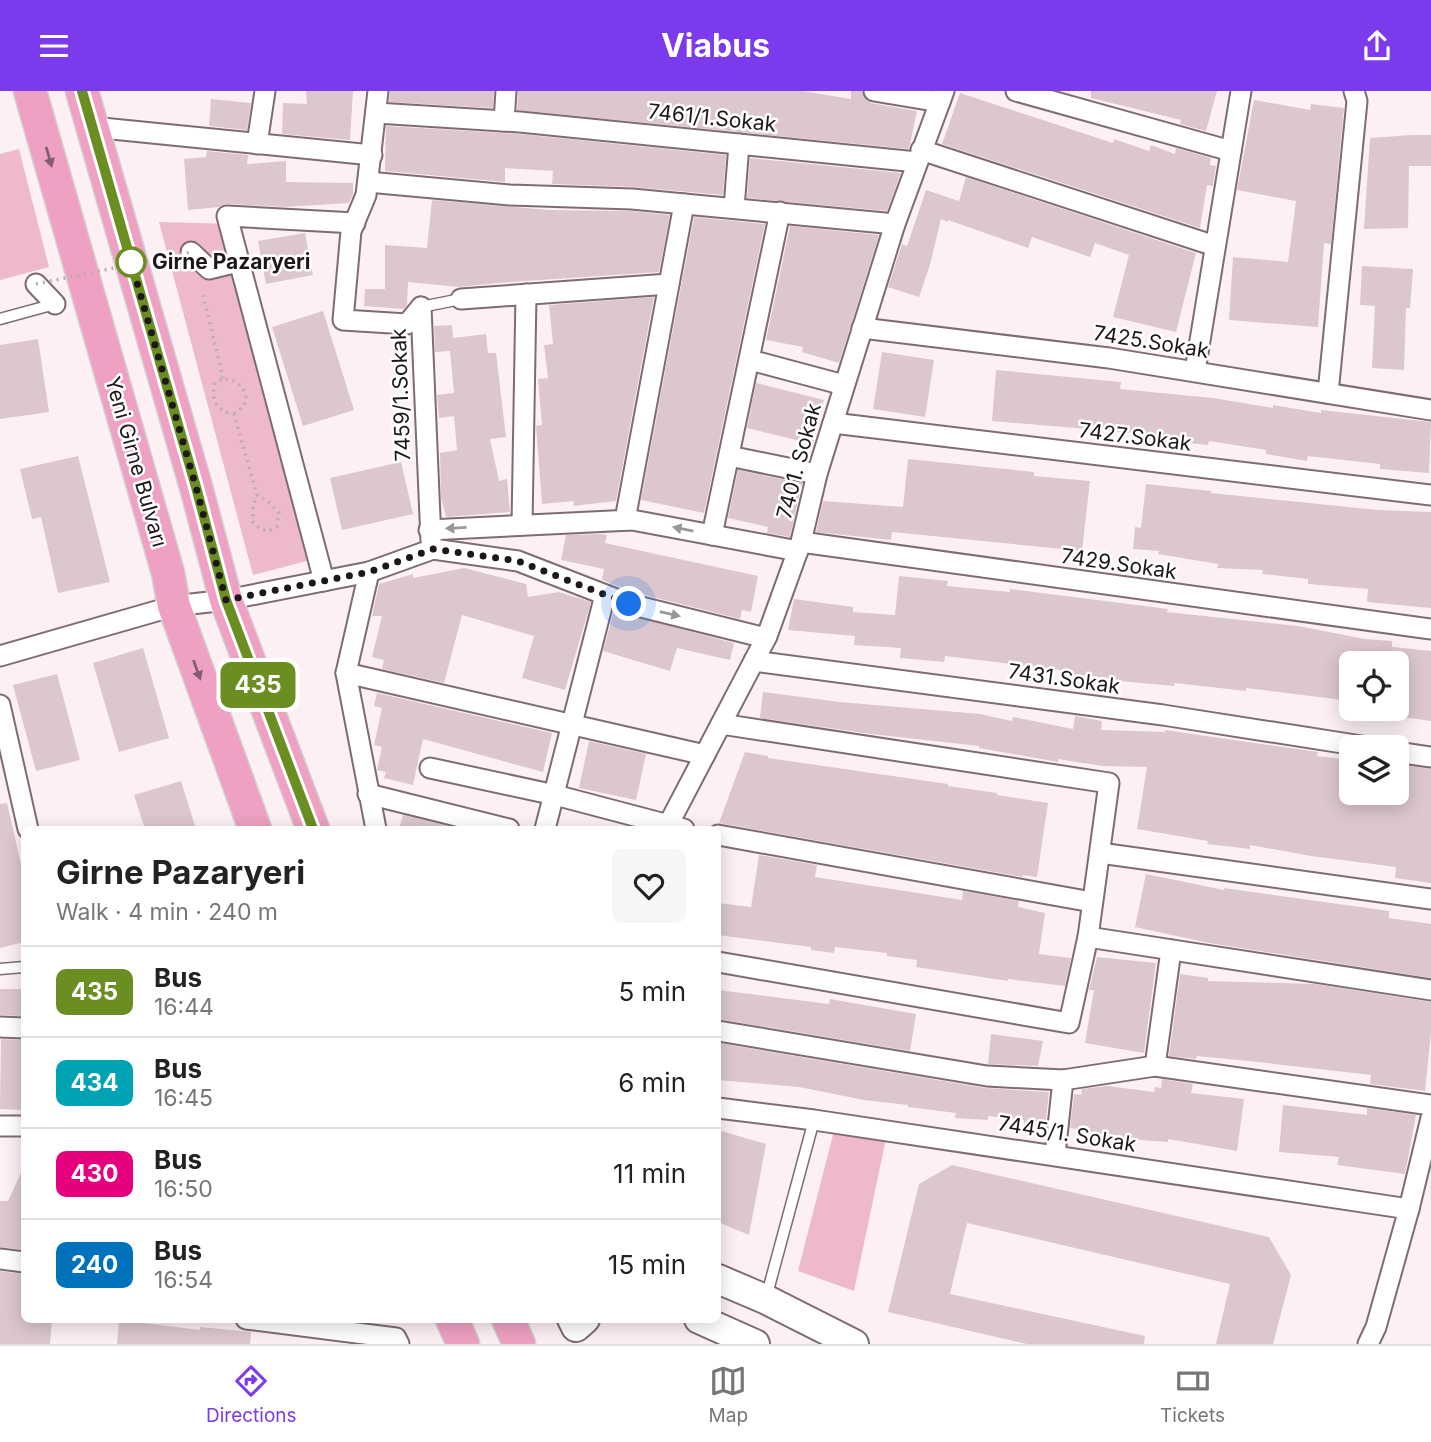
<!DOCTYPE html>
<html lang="en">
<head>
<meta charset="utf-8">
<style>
  :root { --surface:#fff; --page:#f6f6f6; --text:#222; --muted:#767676; --line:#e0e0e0; --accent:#7c3aed }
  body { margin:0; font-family:Inter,sans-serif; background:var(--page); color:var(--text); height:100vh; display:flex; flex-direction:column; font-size:26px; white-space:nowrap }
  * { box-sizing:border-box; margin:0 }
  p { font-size:23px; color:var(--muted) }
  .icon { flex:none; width:38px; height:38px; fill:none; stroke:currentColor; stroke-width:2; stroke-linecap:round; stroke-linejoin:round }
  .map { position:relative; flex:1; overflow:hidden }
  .details { position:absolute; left:21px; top:735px; width:700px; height:497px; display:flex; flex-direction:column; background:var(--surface); border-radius:10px; box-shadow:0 4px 18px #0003 }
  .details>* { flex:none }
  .badge { padding:0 14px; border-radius:10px; font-size:24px; line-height:46px }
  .controls { position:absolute; left:1339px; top:560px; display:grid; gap:14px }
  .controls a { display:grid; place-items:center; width:70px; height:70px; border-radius:10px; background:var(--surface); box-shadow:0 4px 18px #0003; font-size:35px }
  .you { position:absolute; width:35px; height:35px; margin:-18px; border:5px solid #fff; border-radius:50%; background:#1a73e8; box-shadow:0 0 0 10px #1a73e833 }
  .map>.badge { position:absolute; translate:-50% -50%; box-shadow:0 0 0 4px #fff }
  .round { display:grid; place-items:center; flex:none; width:74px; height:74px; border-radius:10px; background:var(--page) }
  .headline { display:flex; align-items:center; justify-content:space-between; height:119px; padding:0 35px }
  h1 { font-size:33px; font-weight:700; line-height:52px }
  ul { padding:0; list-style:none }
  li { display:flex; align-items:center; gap:21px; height:91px; padding:0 35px; border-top:2px solid var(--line) }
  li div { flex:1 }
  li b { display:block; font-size:26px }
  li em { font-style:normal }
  li .badge { min-width:77px; font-weight:700; text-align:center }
  header { display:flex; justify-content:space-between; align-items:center; height:91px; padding:0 35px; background:var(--accent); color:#fff; font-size:32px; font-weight:700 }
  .dock { display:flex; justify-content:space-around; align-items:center; height:98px; border-top:2px solid var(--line); background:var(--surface); font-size:19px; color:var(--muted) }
  .dock a { display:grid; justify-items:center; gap:4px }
  .dock .on { color:var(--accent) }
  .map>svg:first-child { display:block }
  .green { fill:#eeb9cb }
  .building { fill:#dcc7ce }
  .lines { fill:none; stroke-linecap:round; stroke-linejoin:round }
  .lane-casing { stroke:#7f6c72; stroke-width:13 }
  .street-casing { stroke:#7f6c72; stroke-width:23 }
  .secondary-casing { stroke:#7f6c72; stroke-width:32 }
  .primary-casing { stroke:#d2d1d1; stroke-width:35 }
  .path { stroke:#baaeb2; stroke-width:3.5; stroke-dasharray:2 5; stroke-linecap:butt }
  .lane { stroke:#fff; stroke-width:10 }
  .street { stroke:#fff; stroke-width:19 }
  .secondary { stroke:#fff; stroke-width:28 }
  .primary { stroke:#eea1c2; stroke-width:32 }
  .path-bridge { stroke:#baaeb2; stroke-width:3.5; stroke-dasharray:2 5; stroke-linecap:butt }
  .oneway { fill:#865c6e }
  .oneway2 { fill:#9a9798 }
  .line-casing { stroke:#fff; stroke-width:16 }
  .line { stroke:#6b8e23; stroke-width:10 }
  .walk { stroke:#1e171a; stroke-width:7; stroke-dasharray:0 12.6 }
  .stop-dot { fill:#fff; stroke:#6b8e23; stroke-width:3.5 }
  .labels { text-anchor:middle; stroke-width:5; stroke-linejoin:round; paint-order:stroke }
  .street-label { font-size:21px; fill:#1e171a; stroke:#fff }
  .stop-label { font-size:21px; font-weight:bold; fill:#1e171a; stroke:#fff; text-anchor:start }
</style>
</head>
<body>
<header><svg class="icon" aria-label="menu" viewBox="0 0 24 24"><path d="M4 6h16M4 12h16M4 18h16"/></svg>Viabus<svg class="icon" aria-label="share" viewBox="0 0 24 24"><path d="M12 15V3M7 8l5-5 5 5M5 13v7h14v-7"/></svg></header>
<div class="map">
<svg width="1431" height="1253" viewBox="0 0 1431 1253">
  <rect width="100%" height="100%" fill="#fdf0f4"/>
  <!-- green -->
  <g class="green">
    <path d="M19,58L49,176L0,189V63Z"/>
    <path d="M159,131L235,133L322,466L253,484Z"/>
    <path d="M835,1036L887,1043L854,1200L798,1180Z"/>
  </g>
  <!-- building -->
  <g class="building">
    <path d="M306,0H353L350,49L282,43L283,12L307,13Z"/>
    <path d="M390,0H494L493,17L389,11Z"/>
    <path d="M518,0H803L851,8V0H862L866,9L871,12L917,20L909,58L517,19Z"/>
    <path d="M1091,0H1217L1206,40L1180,33L1181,29L1091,7Z"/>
    <path d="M960,2L1113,52L1114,48L1149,60L1151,54L1175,63L1176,57L1211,67L1210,74L1216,75L1213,95L1207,94L1200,137L942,53Z"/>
    <path d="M211,8L251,12L247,39L209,35Z"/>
    <path d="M1254,9L1310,19L1311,13L1344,17L1331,153L1324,152L1318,236L1229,229L1233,166L1288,171L1296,110L1237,99Z"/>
    <path d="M386,35L519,43L726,64L723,104L633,96L552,93L553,80L505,77V91L385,80Z"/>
    <path d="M1412,44H1431V75H1409L1408,137L1364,138L1370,47Z"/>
    <path d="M207,60L248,64L247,73L286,70V91L353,92V103L349,112L285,116L228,113L219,116L188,119L184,68L206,66Z"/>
    <path d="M750,67L901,82L887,120L747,107Z"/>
    <path d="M966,86L1196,162L1176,241L1113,226L1129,164L1095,152L1090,166L1032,146L1028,157L948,129V131L941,128L930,174L919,206L888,196L902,153L907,155L926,99L959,110Z"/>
    <path d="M432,109L549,119L631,120L670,124L659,181L511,191L458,196L408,191L407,214L404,218L364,215L365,198H385V154L427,157Z"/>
    <path d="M694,126L765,133L704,422L641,409Z"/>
    <path d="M790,135L879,144L839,272L802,261L803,256L766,249Z"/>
    <path d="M305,142L313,184L266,193L258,150Z"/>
    <path d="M1362,175L1413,178L1410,217H1406L1404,279L1372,277L1375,215L1360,214Z"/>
    <path d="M654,206L616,410L573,415L574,410L542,413L536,335L542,334L538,288L548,287L544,254L553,253L549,214Z"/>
    <path d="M323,220L354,319L303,335L272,236Z"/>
    <path d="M452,234L453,247L486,243L488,262H496L506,346L490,348L499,390L507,388L510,421L446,426L441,407L440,362L457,359L454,325L439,327L437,304L454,302L450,260L435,261L434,235Z"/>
    <path d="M38,248L49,321L0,328V254Z"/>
    <path d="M882,261L934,269L925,326L873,318Z"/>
    <path d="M996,279L1121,291L1120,298L1213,307L1273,317V314L1321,322V319L1431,331L1429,382L1380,378V373L1308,365L1307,370L1266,363V359L1209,350L1208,354L1134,347L1135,342L992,330Z"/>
    <path d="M756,292L824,309L813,353L747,337Z"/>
    <path d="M78,365L110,491L58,502L41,426L32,428L20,378Z"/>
    <path d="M908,368L1034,381V385L1090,390L1082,460L892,441L891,449L816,441L823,410L903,416Z"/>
    <path d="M401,371L413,423L342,439L330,387Z"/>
    <path d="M738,379L802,392L790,446L767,442L768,436L728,427Z"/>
    <path d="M1146,393L1211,400V402L1378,419L1431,421V517L1367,511L1368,498L1308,493V488L1262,483L1263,479L1217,477L1218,473L1158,463L1159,460L1133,458L1135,436L1141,437Z"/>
    <path d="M601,443L607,444L605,452L758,485L751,521L742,519L740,528L633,501L602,489L604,478L561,469L566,444Z"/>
    <path d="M464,477L526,493L528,506L559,501L591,511L565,599L522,587L534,545L462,524L444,592L382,578L384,569L372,566L382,525H372L379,493L413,483V487Z"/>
    <path d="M899,485L948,490L947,495L1010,501V498L1168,518L1167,521L1298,535L1365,548L1392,550V556L1431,560V630L1402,626L1404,618L1396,617V572H1351V610L1246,597V600L1175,592L1174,595L1108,589L1109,587L1061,582V579L945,565L944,571L900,567L901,557L854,554L855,545L788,539L794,508L853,516V521L895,524Z"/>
    <path d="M614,520L734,552L730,569L677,557L670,580L603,560Z"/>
    <path d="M143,557L169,647L119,661L93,572Z"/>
    <path d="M57,583L80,669L36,680L13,594Z"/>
    <path d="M763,601L840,611L980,623L1012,630L1013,626L1073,638L1075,625L1102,630L1101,639L1165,641V639L1318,661L1317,665L1351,669V702H1396V673L1431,678V792L1395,787L1396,776L1311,765L1250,754V758L1207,753L1208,750L1137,738L1147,676L1102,675L1058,668V671L979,657V655L871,643L760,627Z"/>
    <path d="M377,602L552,642L543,681L423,648L413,694L384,687L386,681L377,679L382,656L374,654L382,617L374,615Z"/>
    <path d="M589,650L646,663L636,709L579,697Z"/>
    <path d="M745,661L768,665V667L948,693V695L997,702V704L1048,712L1037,786L1023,784L1022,786L719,732Z"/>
    <path d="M181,690L196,738H145L134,704Z"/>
    <path d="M7,712L24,787V851L0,857V713Z"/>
    <path d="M403,724L460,738H399Z"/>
    <path d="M759,764L817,774L815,786L962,809L963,800L1019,810L1018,816L1045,822L1039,863L1071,867L1065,895L1008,888V890L916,876L917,869L887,865V862L835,856L834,862L811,859V856L718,844V812L751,816Z"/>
    <path d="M1146,783L1224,799V797L1389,820V827L1431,833V887L1209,852L1135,836Z"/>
    <path d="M1097,866L1156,872L1144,962L1085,952L1094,899H1089Z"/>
    <path d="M1180,883L1208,887V890L1315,893L1431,911V941L1425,1000L1370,993L1371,984L1258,971L1197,965L1196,968L1169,965Z"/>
    <path d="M0,898H24V925L0,924Z"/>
    <path d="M718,899L829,913L830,908L916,923L910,960L718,928Z"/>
    <path d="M991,943L1043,950L1038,975L988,973Z"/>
    <path d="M1,948L24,949V1019L0,1018Z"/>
    <path d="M718,952L985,997L1049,1001L1045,1038L1024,1035V1029L988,1025V1029L955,1027L956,1022L908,1016V1014L864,1009L799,996L718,989Z"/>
    <path d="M1162,988L1193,993L1191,1002L1244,1008L1237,1060L1168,1048V1051L1141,1049L1070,1037L1074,1003L1081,1004L1082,998L1107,995L1154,1001L1155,996L1161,997Z"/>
    <path d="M1283,1014L1367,1024V1017L1416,1024L1405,1083L1337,1074L1339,1066L1279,1061Z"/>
    <path d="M718,1039L766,1053L749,1144L718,1131Z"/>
    <path d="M952,1074L1269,1146L1291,1184L1273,1253H1216L1230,1193L967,1132L950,1203L1145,1245L1144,1253H1027L888,1221L919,1093Z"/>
    <path d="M24,1075V1159L0,1156V1110H8Z"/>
    <path d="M0,1180L24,1183V1228H52L50,1253H0Z"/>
    <path d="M119,1229L200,1239V1236L251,1241L250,1253H117Z"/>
  </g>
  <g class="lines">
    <!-- lane casing -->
    <g class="lane-casing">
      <g id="lane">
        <path d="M421,216L461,208"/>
        <path d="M0,228L55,213"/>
        <path d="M0,878L24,876"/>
        <path d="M766,1207L814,1029"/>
      </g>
    </g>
    <!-- street casing -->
    <g class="street-casing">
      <g id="street">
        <path d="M378,0L366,104L351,140L343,229L407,233L421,216"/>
        <path d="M874,0L940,11"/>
        <path d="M1016,0L1231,60"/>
        <path d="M376,22L520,31L917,71"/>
        <path d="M504,30L506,0"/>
        <path d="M92,36L372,64"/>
        <path d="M257,53L265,0"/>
        <path d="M921,59L1215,155"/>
        <path d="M368,91L510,104L632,108L895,133"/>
        <path d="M734,117L739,53"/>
        <path d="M191,161L209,178L238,171"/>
        <path d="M36,193L55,213"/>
        <path d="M461,208L669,193"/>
        <path d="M421,216L431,450"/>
        <path d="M862,237L1109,267L1431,319"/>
        <path d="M750,269L844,294"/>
        <path d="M1195,280L1241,0"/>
        <path d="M1328,302L1357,10L1354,0"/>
        <path d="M833,332L1431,404"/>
        <path d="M729,365L817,383"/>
        <path d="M625,429L684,113"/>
        <path d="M522,434L526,203"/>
        <path d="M429,439L632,429L798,460"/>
        <path d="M712,444L780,121"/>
        <path d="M801,451L1431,538"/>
        <path d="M369,481L346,582L376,738"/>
        <path d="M324,490L227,125L355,132"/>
        <path d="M0,565L174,515L226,509L369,481L433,458L518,470L629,513L766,547"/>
        <path d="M754,570L1163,624L1368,656"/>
        <path d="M346,582L705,664"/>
        <path d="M0,614L28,738"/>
        <path d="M1396,661L1431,666"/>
        <path d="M430,677L555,704L684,738"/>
        <path d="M368,703L509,738"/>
        <path d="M545,738L605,504"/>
        <path d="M666,738L767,545L801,451L817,383L895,133L944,0"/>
        <path d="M718,744L1092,811"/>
        <path d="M1100,762L1431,808"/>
        <path d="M1088,846L1431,899"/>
        <path d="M718,871L1069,932L1088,846L1109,692L721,633"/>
        <path d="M0,936L24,937"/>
        <path d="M718,940L987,985L1063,989L1155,975L1431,1014"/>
        <path d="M1155,975L1171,859"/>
        <path d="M718,1017L814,1029L1409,1118"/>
        <path d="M0,1035H24"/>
        <path d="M1055,1064L1063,989"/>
        <path d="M0,1168L24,1171"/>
        <path d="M246,1228L396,1247L399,1253"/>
        <path d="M1368,1253L1376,1236L1409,1118L1431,1027"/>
      </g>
    </g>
    <!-- secondary casing -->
    <g class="secondary-casing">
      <g id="secondary">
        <path d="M718,1188L765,1208L854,1253"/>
        <path d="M572,1228L576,1236L585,1228"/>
        <path d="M699,1228L755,1253"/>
      </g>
    </g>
    <!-- primary casing -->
    <g class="primary-casing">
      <g id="primary">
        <path d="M30,0L168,482L174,515L255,738"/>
        <path d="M82,0L196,396L226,509L313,738"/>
        <path d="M452,1228L463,1253"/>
        <path d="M508,1228L519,1253"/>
      </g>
    </g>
    <!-- path -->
    <g class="path">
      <path d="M203,204L223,287"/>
      <path d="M234,323C250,313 249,301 235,290L223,287L215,292C210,308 217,321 234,323L257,404L253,415V431L260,438L269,440L277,435L279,422L268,410L257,404"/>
    </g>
    <!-- lane -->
    <use href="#lane" class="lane"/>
    <!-- street -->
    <use href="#street" class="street"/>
    <!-- secondary -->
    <use href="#secondary" class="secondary"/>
    <!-- primary -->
    <use href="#primary" class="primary"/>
    <!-- path-bridge -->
    <path class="path-bridge" d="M36,193L191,161"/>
  </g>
  <!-- one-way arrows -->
  <defs><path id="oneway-solid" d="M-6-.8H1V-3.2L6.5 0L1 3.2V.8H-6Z" transform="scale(1.75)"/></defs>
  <g class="oneway">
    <use href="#oneway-solid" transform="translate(49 66) rotate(74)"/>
    <use href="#oneway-solid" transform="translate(197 579) rotate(70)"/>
  </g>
  <g class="oneway2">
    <use href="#oneway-solid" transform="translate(456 437) rotate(177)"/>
    <use href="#oneway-solid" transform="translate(683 438) rotate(-169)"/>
    <use href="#oneway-solid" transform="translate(670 523) rotate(13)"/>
  </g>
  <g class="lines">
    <!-- line casing -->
    <g class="line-casing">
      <path id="line" d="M82,0L196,396L226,509L313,738"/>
    </g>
    <!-- line -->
    <use href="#line" class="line"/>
    <!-- walk -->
    <path class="walk" d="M131,171L129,164L196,396L226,509L369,481L433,458L518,470L629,513"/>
  </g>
  <!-- markers -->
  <circle class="stop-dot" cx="131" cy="171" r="14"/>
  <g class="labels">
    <!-- street labels -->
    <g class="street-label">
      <text transform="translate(712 27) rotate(6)" y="7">7461/1.Sokak</text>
      <text transform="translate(1151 251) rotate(9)" y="7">7425.Sokak</text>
      <text transform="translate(401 304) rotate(-92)" y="7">7459/1.Sokak</text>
      <text transform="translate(1135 346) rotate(7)" y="7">7427.Sokak</text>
      <text transform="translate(799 370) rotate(-75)" y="7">7401. Sokak</text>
      <text transform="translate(136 371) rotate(74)" y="7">Yeni Girne Bulvarı</text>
      <text transform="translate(1119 473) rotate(8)" y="7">7429.Sokak</text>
      <text transform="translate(1064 588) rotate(8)" y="7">7431.Sokak</text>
      <text transform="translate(1067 1043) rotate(9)" y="7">7445/1. Sokak</text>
    </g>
    <!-- stop labels -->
    <g class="stop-label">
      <text x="152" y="178">Girne Pazaryeri</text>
    </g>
  </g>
</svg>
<div class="controls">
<a><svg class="icon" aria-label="locate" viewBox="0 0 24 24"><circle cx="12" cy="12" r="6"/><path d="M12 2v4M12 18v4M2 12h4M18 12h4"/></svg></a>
<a><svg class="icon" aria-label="layers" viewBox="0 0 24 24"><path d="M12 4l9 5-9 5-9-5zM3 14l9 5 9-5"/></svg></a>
</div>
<div class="you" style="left:629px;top:513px"></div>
<b class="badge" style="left:258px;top:594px;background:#6b8e23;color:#fff">435</b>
<section class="details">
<div class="headline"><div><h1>Girne Pazaryeri</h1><p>Walk · 4 min · 240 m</p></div><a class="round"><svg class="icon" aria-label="heart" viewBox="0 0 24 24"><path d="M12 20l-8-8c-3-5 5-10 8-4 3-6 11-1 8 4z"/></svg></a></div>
<ul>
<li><span class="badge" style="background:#6b8e23;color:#fff">435</span><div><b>Bus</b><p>16:44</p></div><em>5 min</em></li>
<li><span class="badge" style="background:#00a3b4;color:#fff">434</span><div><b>Bus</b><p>16:45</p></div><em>6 min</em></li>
<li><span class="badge" style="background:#e6007e;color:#fff">430</span><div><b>Bus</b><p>16:50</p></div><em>11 min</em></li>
<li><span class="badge" style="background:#0072bc;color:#fff">240</span><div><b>Bus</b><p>16:54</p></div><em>15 min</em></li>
</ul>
</section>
</div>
<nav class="dock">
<a class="on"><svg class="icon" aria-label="directions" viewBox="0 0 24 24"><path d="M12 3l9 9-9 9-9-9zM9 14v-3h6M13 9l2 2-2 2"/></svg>Directions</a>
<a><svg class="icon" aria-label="map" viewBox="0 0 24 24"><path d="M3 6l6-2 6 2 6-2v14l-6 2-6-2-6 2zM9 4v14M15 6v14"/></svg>Map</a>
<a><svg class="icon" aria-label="tickets" viewBox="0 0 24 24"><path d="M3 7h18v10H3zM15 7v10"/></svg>Tickets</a>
</nav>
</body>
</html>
